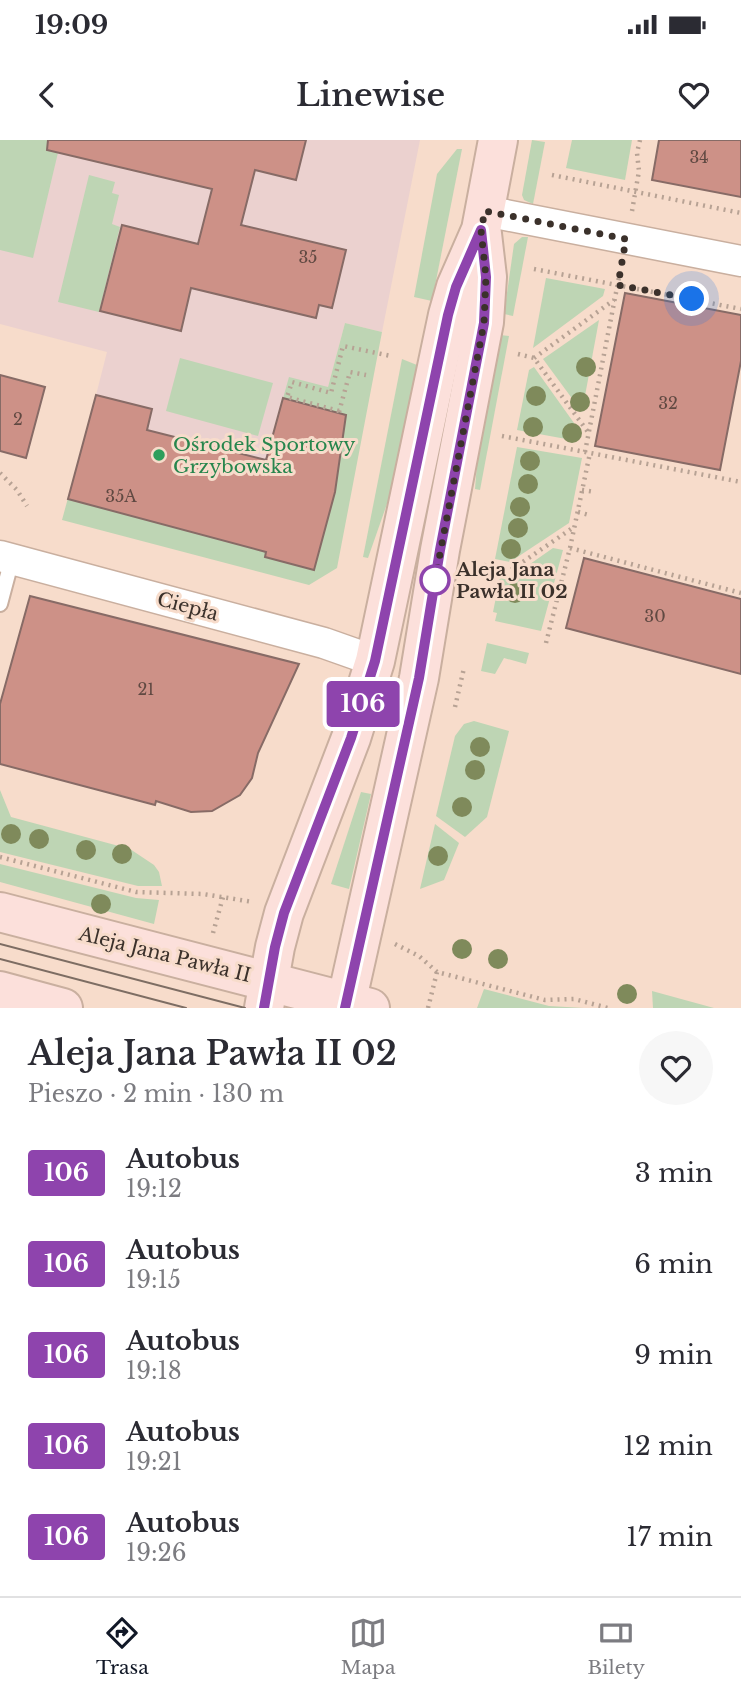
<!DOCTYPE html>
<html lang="pl">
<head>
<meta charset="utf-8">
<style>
  :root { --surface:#fff; --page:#f7f7f7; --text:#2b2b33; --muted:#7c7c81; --line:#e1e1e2; --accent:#111827 }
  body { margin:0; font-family:"Libre Baskerville",serif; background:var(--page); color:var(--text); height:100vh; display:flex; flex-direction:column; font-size:26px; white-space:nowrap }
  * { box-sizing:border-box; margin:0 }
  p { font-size:23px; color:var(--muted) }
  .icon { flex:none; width:38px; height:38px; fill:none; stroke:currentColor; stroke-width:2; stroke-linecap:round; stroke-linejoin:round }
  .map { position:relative; height:868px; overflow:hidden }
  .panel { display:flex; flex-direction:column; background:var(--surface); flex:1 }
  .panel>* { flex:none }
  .badge { padding:0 14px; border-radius:5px; font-size:24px; line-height:46px }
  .you { position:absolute; width:35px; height:35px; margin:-18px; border:5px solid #fff; border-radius:50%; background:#1a73e8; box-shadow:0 0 0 10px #1a73e833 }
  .map>.badge { position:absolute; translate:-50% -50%; box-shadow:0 0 0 4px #fff }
  .round { display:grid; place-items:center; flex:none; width:74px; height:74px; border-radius:37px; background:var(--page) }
  .summary { display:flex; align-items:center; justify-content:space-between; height:119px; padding:0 28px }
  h1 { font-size:33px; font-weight:600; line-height:52px }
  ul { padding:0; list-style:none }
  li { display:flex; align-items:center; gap:21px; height:91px; padding:0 28px }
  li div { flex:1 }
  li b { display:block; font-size:26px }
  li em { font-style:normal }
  li .badge { min-width:77px; font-weight:700; text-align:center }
  .status { display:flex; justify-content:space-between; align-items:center; height:49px; padding:0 35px; background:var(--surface); direction:ltr }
  .status svg { height:19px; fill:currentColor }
  header { display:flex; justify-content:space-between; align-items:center; height:91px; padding:0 28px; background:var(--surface); font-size:32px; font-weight:600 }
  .tab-bar { display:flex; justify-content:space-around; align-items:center; height:98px; border-top:2px solid var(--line); background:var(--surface); font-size:19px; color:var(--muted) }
  .tab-bar a { display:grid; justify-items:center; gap:4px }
  .tab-bar .on { color:var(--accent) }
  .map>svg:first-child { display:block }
  .education { fill:#ebd1cf }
  .green { fill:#bed5b4 }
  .building { fill:#cd9187; stroke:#876b66; stroke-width:2 }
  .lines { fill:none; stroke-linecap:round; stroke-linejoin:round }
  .lane-casing { stroke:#c9af9f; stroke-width:18 }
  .street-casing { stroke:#c9af9f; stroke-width:33 }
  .secondary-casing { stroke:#c9af9f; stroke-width:42 }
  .path { stroke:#b7a294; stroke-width:4.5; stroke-dasharray:2 5; stroke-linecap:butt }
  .lane { stroke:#fff; stroke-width:14 }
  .street { stroke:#fff; stroke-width:30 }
  .secondary { stroke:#fce0db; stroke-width:38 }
  .tram { stroke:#7d6d63; stroke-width:2 }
  .tree { fill:#7f8a5b }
  .line-casing { stroke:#fff; stroke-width:16 }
  .line { stroke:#8e44ad; stroke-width:10 }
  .walk { stroke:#3b312b; stroke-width:7; stroke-dasharray:0 12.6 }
  .leisure-dot { fill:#2e9e5b; stroke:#f7dccb; stroke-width:2.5 }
  .stop-dot { fill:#fff; stroke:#8e44ad; stroke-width:3.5 }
  .labels { text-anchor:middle; stroke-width:6; stroke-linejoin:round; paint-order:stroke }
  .number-label { font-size:16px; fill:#604942 }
  .leisure-label { font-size:19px; fill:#27864d; stroke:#f7dccb; text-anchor:start }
  .stop-label { font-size:19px; font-weight:bold; fill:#3b312b; stroke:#f7dccb; text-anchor:start }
  .street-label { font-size:19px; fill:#3b312b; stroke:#f7dccb }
</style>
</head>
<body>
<div class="status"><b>19:09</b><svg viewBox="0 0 49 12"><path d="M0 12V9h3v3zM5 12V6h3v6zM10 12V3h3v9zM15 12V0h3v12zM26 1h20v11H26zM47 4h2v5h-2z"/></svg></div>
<header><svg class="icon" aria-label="back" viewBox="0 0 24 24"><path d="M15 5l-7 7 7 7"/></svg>Linewise<svg class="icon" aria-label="heart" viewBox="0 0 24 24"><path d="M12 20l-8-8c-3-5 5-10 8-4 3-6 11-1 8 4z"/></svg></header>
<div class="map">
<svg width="741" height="868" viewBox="0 0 741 868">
  <rect width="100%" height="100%" fill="#f7dccb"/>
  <!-- education -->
  <path class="education" d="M0,0H420L382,192L345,183L328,247L282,258L265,322L161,293L146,291L152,269L96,255L107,212L0,184Z"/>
  <!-- green -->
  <g class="green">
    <path d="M0,0H61L33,118L0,110Z"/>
    <path d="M532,0L545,2L533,64L524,60L522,55Z"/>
    <path d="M572,0H632L625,40L566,28Z"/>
    <path d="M457,9H462L432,161L414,157L437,34Z"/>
    <path d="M89,35L115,42L112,53L119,55L112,84L120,87L99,172L58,162Z"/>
    <path d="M522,97H528L513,176L504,174L514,104Z"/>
    <path d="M546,138L605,149L603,156L533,208Z"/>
    <path d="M599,180L582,272L543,219Z"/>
    <path d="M345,183L382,192L337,428L309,445L62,380L96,255L152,269L146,291L265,322L289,237L328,247Z"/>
    <path d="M500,195L509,196L480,350L475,349L478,311Z"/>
    <path d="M180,218L273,243L258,296L166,271Z"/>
    <path d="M402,219L417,225L418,231L395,341L368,418L363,417Z"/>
    <path d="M534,227L579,290L577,301L517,290L529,230Z"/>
    <path d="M517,307L582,318L569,383L510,422L495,419Z"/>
    <path d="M553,408L563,410L541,491L495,481L497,473L493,472L500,437L510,438Z"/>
    <path d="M487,503L529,513L526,524L504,518L495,534L481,531Z"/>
    <path d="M474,581L509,591L487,677L465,697L436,676L455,596L464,584Z"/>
    <path d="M0,650L11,677L130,709L154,725L159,732L162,746H138L0,712Z"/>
    <path d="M361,652L371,654L349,749L331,744Z"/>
    <path d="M435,684L459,703L444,740L420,749Z"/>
    <path d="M0,724L136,758L159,760L154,784L0,742Z"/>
    <path d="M484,849L549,866L584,868H477Z"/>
    <path d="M652,851L714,868H653Z"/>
  </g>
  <!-- building -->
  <g class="building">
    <path d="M48,0H306L296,40L255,30L241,85L346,110L332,168L319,165L316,178L191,148L181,191L100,171L122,85L198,104L212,49L47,10Z"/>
    <path d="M659,0H741V57L652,40Z"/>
    <path d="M625,153L741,175V221L720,330L595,306Z"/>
    <path d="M0,235L45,247L26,318L0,311Z"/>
    <path d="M96,255L152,269L147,290L266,320L283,258L346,275L335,352L314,430L265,417L266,412L68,359Z"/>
    <path d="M584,418L741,459V534L566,488Z"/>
    <path d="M30,456L299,524L258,613L252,638L240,655L212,671L191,672L156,661L155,665L0,624V564Z"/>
  </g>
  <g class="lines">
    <!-- lane casing -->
    <g class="lane-casing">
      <path id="lane" d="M0,464L12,419"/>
    </g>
    <!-- street casing -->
    <g class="street-casing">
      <g id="street">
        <path d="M485,71L741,121"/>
        <path d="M0,416L324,503L375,521"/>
      </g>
    </g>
    <!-- secondary casing -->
    <g class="secondary-casing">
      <g id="secondary">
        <path d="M0,772L370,868"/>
        <path d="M0,851L63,868"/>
        <path d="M264,868L275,807L284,773L351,598L375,521L448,175L456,147L481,90L498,0"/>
        <path d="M345,868L419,538L440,410L484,182L487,137L482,94"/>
      </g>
    </g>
    <!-- path -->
    <g class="path">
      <path d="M552,35L741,73"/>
      <path d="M632,71L639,31L637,13L640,0"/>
      <path d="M534,129L741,169"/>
      <path d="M518,214L534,218L588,292"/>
      <path d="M534,218L614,160"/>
      <path d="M339,271L287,257L292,242L331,253L343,206L391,216"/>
      <path d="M339,272L350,232L366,235"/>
      <path d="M502,296L741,342"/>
      <path d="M585,312L621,127"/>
      <path d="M0,333L17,350L27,366"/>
      <path d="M582,350L595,352"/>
      <path d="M578,372L589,375"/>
      <path d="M570,408L741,453"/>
      <path d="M484,425L511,430L574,387"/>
      <path d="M546,503L570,408L590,313"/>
      <path d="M455,567L464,528"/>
      <path d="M0,717L136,752L203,754L253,762"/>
      <path d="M213,793L223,757"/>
      <path d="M395,804L419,816L437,832L545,860L574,859L608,868"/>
      <path d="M428,868L437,832"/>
    </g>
    <!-- lane -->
    <use href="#lane" class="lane"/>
    <!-- street -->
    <use href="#street" class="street"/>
    <!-- secondary -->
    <use href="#secondary" class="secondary"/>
    <!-- tram -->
    <g class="tram">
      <path d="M0,804L245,868"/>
      <path d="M0,819L186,868"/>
    </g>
  </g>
  <!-- trees -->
  <g class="tree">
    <circle cx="586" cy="227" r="10"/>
    <circle cx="536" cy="256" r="10"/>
    <circle cx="580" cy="262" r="10"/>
    <circle cx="533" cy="287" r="10"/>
    <circle cx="572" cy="293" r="10"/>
    <circle cx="530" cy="321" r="10"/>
    <circle cx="528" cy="344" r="10"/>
    <circle cx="520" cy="367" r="10"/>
    <circle cx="518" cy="388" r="10"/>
    <circle cx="511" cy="409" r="10"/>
    <circle cx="515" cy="453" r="10"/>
    <circle cx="480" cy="607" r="10"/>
    <circle cx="475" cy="630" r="10"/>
    <circle cx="462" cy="667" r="10"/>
    <circle cx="11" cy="694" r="10"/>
    <circle cx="39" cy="699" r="10"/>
    <circle cx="86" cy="710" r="10"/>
    <circle cx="122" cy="714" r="10"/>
    <circle cx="438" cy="716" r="10"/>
    <circle cx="101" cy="764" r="10"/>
    <circle cx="462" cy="809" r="10"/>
    <circle cx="498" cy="819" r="10"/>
    <circle cx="627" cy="854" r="10"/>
  </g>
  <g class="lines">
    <!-- line casing -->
    <g class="line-casing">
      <path id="line" d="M264,868L275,807L284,773L351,598L375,521L448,175L456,147L481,90L486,137L484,183L440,410L419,538L345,868"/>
    </g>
    <!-- line -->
    <use href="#line" class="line"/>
    <!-- walk -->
    <path class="walk" d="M435,440L484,183L486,137L481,90L485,71L626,99L618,145L692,159"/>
  </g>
  <!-- markers -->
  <circle class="leisure-dot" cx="159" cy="315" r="7"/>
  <circle class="stop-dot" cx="435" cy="440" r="14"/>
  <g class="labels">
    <!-- number labels -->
    <g class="number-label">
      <text x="699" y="23">34</text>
      <text x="308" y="123">35</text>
      <text x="668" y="269">32</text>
      <text x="18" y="285">2</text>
      <text x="121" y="362">35A</text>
      <text x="655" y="482">30</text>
      <text x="146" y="555">21</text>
    </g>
    <!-- leisure labels -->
    <g class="leisure-label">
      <text x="173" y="311">Ośrodek Sportowy<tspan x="173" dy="22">Grzybowska</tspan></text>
    </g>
    <!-- stop labels -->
    <g class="stop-label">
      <text x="456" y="436">Aleja Jana<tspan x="456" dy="22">Pawła II 02</tspan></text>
    </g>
    <!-- street labels -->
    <g class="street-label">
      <text transform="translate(188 466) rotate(15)" y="7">Ciepła</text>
      <text transform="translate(165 814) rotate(14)" y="7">Aleja Jana Pawła II</text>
    </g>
  </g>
</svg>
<div class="you" style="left:692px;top:159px"></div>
<b class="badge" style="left:363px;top:564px;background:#8e44ad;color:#fff">106</b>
</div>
<section class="panel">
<div class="summary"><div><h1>Aleja Jana Pawła II 02</h1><p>Pieszo · 2 min · 130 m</p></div><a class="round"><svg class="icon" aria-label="heart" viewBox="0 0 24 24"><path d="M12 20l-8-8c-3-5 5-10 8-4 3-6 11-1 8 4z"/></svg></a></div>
<ul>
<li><span class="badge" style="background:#8e44ad;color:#fff">106</span><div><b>Autobus</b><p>19:12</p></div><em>3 min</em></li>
<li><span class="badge" style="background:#8e44ad;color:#fff">106</span><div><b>Autobus</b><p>19:15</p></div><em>6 min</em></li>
<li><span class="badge" style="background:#8e44ad;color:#fff">106</span><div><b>Autobus</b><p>19:18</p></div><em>9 min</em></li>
<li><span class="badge" style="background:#8e44ad;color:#fff">106</span><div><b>Autobus</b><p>19:21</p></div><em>12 min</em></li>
<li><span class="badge" style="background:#8e44ad;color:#fff">106</span><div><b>Autobus</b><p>19:26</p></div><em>17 min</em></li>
</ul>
</section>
<nav class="tab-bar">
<a class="on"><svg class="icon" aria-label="directions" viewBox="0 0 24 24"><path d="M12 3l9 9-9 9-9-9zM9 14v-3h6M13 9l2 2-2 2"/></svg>Trasa</a>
<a><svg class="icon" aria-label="map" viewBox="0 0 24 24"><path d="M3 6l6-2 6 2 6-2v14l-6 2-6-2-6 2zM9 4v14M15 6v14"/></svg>Mapa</a>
<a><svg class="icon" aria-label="tickets" viewBox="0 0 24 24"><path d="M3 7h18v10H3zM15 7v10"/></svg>Bilety</a>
</nav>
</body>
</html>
